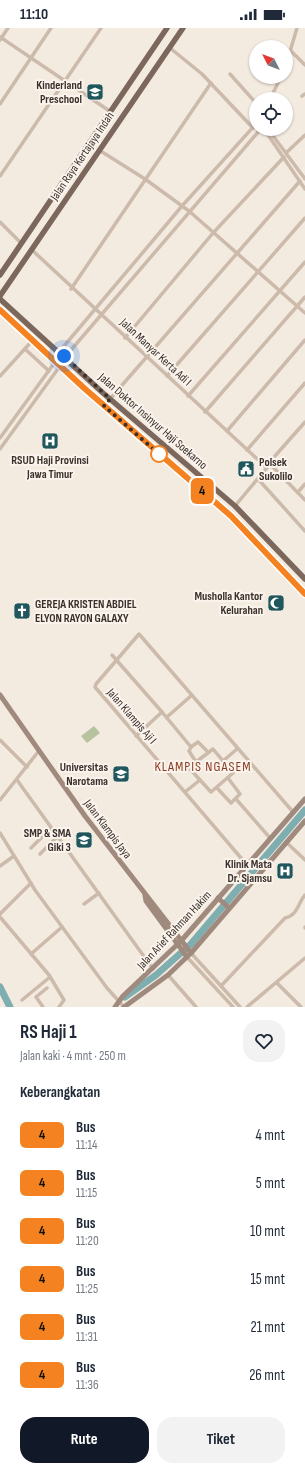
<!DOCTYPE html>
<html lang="id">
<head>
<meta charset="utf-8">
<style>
  :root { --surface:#fff; --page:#f2f2f3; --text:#1f2937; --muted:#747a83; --accent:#111827 }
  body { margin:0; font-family:"Sofia Sans Condensed",sans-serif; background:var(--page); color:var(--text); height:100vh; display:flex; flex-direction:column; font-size:15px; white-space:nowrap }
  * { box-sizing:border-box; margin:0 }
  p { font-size:13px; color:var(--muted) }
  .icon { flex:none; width:22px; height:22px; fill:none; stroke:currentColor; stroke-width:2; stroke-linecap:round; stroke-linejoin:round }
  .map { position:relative; height:979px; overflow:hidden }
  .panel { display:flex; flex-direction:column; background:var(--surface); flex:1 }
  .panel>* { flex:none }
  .badge { padding:0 8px; border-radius:6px; font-size:14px; line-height:26px }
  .needle { width:26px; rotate:312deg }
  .controls { position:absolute; left:249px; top:12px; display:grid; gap:8px }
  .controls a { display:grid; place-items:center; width:44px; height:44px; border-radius:50%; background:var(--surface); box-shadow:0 1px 3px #0004; font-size:20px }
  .you { position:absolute; width:20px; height:20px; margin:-10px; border:3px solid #fff; border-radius:50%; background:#1a73e8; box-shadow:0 0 0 6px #1a73e833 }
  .map>.badge { position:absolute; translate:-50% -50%; box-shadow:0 0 0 2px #fff }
  h2 { padding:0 20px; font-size:15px; line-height:36px }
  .round { display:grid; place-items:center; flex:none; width:42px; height:42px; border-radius:16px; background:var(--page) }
  .head { display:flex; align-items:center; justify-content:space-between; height:68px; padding:0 20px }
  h1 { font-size:19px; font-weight:700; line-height:30px }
  .action { display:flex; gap:8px; margin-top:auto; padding:8px 20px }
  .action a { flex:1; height:46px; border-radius:16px; background:var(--accent); color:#fff; font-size:16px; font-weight:700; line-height:46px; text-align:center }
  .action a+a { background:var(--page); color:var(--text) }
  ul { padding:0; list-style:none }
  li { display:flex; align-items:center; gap:12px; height:48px; padding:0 20px }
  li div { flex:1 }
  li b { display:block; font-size:15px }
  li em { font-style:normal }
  li .badge { min-width:44px; font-weight:700; text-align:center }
  .status { display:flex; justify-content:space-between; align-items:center; height:28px; padding:0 20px; background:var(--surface); direction:ltr }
  .status svg { height:11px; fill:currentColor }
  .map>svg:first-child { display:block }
  .green { fill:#b7c39f }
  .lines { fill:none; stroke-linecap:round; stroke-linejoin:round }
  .river { stroke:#7faeb0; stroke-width:7 }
  .street { stroke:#ccbaab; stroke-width:3.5 }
  .secondary { stroke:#a0897d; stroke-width:5 }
  .primary { stroke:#7b675c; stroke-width:5.5 }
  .line-casing { stroke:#fff; stroke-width:9 }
  .line { stroke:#f58220; stroke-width:6 }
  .walk { stroke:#3a2f2a; stroke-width:4; stroke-dasharray:0 7.2 }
  .stop-dot { fill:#fff; stroke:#f58220; stroke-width:2 }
  .labels { text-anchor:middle; stroke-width:4; stroke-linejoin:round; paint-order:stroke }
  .poi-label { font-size:12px; font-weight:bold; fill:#3a2f2a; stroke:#faf4ed; text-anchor:end }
  .street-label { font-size:12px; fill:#3a2f2a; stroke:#faf4ed }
  .quarter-label { font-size:14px; letter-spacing:1px; fill:#893c23; stroke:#faf4ed }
</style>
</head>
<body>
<div class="status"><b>11:10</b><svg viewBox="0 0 49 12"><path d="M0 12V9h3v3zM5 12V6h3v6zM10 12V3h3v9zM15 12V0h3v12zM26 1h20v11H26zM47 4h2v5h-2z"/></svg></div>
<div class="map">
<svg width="305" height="979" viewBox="0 0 305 979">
  <rect width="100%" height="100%" fill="#f3eae0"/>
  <!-- green -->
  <path class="green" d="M94,698L100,705L87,715L81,708Z"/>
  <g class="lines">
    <!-- river -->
    <g class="river">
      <path d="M0,959L10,979"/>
      <path d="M125,969L156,947L191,916L305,782"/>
    </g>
    <!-- street -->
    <g class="street">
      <path d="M0,9L111,84"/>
      <path d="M0,12L8,0"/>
      <path d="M170,20L202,46L253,100"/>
      <path d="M291,23L305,37"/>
      <path d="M286,37L297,0"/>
      <path d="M230,46L256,75"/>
      <path d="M302,68L305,66"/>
      <path d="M270,71L281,49"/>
      <path d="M0,76L51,0"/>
      <path d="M268,101L305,151"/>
      <path d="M99,122L145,151L189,183L305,285"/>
      <path d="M287,124L305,107"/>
      <path d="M0,148L101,0"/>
      <path d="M0,194L21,215"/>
      <path d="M32,222L267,440"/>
      <path d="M71,261L211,55"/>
      <path d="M125,310L213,205L284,129"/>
      <path d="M25,321L49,343"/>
      <path d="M59,324L182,178L256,96"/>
      <path d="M65,329L259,103L262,102L266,104L305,161"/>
      <path d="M0,348L32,313"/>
      <path d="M167,348L305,190"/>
      <path d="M188,368L305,234"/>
      <path d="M110,371L300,153"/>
      <path d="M205,384L305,269"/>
      <path d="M227,403L305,312"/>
      <path d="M0,410L55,334"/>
      <path d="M0,421L60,338"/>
      <path d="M247,422L305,355"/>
      <path d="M275,428L305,394"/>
      <path d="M258,451L305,503"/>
      <path d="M298,464L305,456"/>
      <path d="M235,478L270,436L305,472"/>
      <path d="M112,627L162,684L191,719"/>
      <path d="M167,689L192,667"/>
      <path d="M136,708L162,684"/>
      <path d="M0,712L27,739"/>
      <path d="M213,721L233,745L211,764L190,741L196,734Z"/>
      <path d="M223,733L237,721"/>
      <path d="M196,734L189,723L191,719L198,714L208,724"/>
      <path d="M17,752L153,941"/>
      <path d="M217,760L231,775L240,766L228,750"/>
      <path d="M185,764L200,752"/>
      <path d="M236,771L270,810"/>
      <path d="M0,772L38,724"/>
      <path d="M0,805L35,862L107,960L124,979"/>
      <path d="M286,814L305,832"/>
      <path d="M31,820L51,800"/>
      <path d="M40,826L57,809"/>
      <path d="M247,837L95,659L96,656L139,606L293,784"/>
      <path d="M0,838L14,828"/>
      <path d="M84,876L99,865"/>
      <path d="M0,886L31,855"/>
      <path d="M0,889L49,947L64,972L59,979"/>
      <path d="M305,899V900"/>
      <path d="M191,925L240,979"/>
      <path d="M31,926L62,899"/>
      <path d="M187,929L233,979"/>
      <path d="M168,947L196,979"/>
      <path d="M277,955L301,979"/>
      <path d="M221,958L285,890C298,887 298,875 305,867"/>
      <path d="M22,972L50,949"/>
      <path d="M43,979L36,969L47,960"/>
      <path d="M247,979L305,930"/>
    </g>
    <!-- secondary -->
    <g class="secondary">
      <path d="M0,667L85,788L191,925"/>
      <path d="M145,867L146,873L187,929"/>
      <path d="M218,870L229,880"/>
      <path d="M115,979L123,968L181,913L305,771"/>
      <path d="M124,979L168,947L191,925L305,793"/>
    </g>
    <!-- primary -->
    <g class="primary">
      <path d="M0,247L167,0"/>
      <path d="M0,268L183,0"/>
      <path d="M0,271L103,365L235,478L305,551"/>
      <path d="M0,282L84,360L231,488L305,566"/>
    </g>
  </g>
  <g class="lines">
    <!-- line casing -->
    <g class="line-casing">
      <path id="line" d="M0,282L84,360L231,488L305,566"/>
    </g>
    <!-- line -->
    <use href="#line" class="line"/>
    <!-- walk -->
    <path class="walk" d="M64,328L110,371L104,378L159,426"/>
  </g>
  <!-- icons -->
  <defs>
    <g id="school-square" transform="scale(0.9)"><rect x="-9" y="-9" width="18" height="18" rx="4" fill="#20575c" stroke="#faf4ed"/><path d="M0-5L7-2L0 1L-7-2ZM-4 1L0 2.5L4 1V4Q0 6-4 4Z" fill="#fff"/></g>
    <g id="hospital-square" transform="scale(0.9)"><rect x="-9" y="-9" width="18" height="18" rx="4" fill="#20575c" stroke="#faf4ed"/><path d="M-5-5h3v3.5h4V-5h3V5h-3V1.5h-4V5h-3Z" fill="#fff"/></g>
    <g id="civic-square" transform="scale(0.9)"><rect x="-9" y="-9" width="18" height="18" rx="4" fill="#20575c" stroke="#faf4ed"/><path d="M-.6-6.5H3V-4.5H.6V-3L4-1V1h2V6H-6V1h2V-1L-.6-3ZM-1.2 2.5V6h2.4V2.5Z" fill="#fff"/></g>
    <g id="mosque-square" transform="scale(0.9)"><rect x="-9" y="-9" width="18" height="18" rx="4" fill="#20575c" stroke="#faf4ed"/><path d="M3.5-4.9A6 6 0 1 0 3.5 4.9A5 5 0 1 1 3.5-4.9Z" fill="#fff"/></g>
    <g id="church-square" transform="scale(0.9)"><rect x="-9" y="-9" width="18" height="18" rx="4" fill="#20575c" stroke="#faf4ed"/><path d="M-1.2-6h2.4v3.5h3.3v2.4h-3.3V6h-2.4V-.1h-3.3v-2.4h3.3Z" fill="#fff"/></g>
    <g id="university-square" transform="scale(0.9)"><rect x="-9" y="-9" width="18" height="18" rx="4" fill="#20575c" stroke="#faf4ed"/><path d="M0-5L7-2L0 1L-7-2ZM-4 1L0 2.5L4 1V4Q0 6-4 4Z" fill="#fff"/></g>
  </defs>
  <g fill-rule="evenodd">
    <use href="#school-square" x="95" y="64"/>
    <use href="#hospital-square" x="50" y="413"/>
    <use href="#civic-square" x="246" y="441"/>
    <use href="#mosque-square" x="276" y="575"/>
    <use href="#church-square" x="22" y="583"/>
    <use href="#university-square" x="121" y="746"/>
    <use href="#school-square" x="84" y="812"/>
    <use href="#hospital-square" x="285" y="843"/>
  </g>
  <!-- markers -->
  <circle class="stop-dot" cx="159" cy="426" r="8"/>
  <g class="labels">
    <!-- poi labels -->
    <g class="poi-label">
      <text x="82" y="61">Kinderland<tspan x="82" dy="14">Preschool</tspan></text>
      <text x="50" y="436" text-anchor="middle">RSUD Haji Provinsi<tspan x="50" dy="14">Jawa Timur</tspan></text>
      <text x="259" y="438" text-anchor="start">Polsek<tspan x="259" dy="14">Sukolilo</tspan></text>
      <text x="263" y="572">Musholla Kantor<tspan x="263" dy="14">Kelurahan</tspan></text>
      <text x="35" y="580" text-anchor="start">GEREJA KRISTEN ABDIEL<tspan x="35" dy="14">ELYON RAYON GALAXY</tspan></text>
      <text x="108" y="743">Universitas<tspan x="108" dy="14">Narotama</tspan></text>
      <text x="71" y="809">SMP &amp; SMA<tspan x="71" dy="14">Giki 3</tspan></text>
      <text x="272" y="840">Klinik Mata<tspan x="272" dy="14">Dr. Sjamsu</tspan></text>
    </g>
    <!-- street labels -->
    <g class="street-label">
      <text transform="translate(82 128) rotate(-56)" y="4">Jalan Raya Kertajaya Indah</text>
      <text transform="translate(156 324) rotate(43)" y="4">Jalan Manyar Kerta Adi I</text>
      <text transform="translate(153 393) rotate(41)" y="4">Jalan Doktor Insinyur Haji Soekarno</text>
      <text transform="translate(132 688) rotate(49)" y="4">Jalan Klampis Aji I</text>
      <text transform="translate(108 801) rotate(53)" y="4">Jalan Klampis Jaya</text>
      <text transform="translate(174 902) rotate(-47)" y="4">Jalan Arief Rahman Hakim</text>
    </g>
    <!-- quarter labels -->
    <g class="quarter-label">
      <text x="203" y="743">KLAMPIS NGASEM</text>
    </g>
  </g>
</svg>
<div class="controls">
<a><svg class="needle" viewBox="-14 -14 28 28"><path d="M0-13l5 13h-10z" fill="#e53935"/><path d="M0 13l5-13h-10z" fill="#747a83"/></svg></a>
<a><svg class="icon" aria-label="locate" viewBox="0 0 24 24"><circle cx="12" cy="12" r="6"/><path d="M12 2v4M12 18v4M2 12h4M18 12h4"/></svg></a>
</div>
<div class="you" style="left:64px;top:328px"></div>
<b class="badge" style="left:202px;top:463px;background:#f58220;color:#111">4</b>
</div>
<section class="panel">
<div class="head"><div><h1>RS Haji 1</h1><p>Jalan kaki · 4 mnt · 250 m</p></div><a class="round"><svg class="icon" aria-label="heart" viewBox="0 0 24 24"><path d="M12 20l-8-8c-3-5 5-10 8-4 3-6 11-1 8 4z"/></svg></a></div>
<h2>Keberangkatan</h2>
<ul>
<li><span class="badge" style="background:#f58220;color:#111">4</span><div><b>Bus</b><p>11:14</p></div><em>4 mnt</em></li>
<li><span class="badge" style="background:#f58220;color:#111">4</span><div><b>Bus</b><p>11:15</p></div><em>5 mnt</em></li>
<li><span class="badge" style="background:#f58220;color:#111">4</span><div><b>Bus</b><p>11:20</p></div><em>10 mnt</em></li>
<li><span class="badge" style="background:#f58220;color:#111">4</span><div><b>Bus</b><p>11:25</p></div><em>15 mnt</em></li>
<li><span class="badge" style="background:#f58220;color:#111">4</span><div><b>Bus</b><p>11:31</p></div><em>21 mnt</em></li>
<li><span class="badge" style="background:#f58220;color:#111">4</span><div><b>Bus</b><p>11:36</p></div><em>26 mnt</em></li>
</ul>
<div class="action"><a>Rute</a><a>Tiket</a></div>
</section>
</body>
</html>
